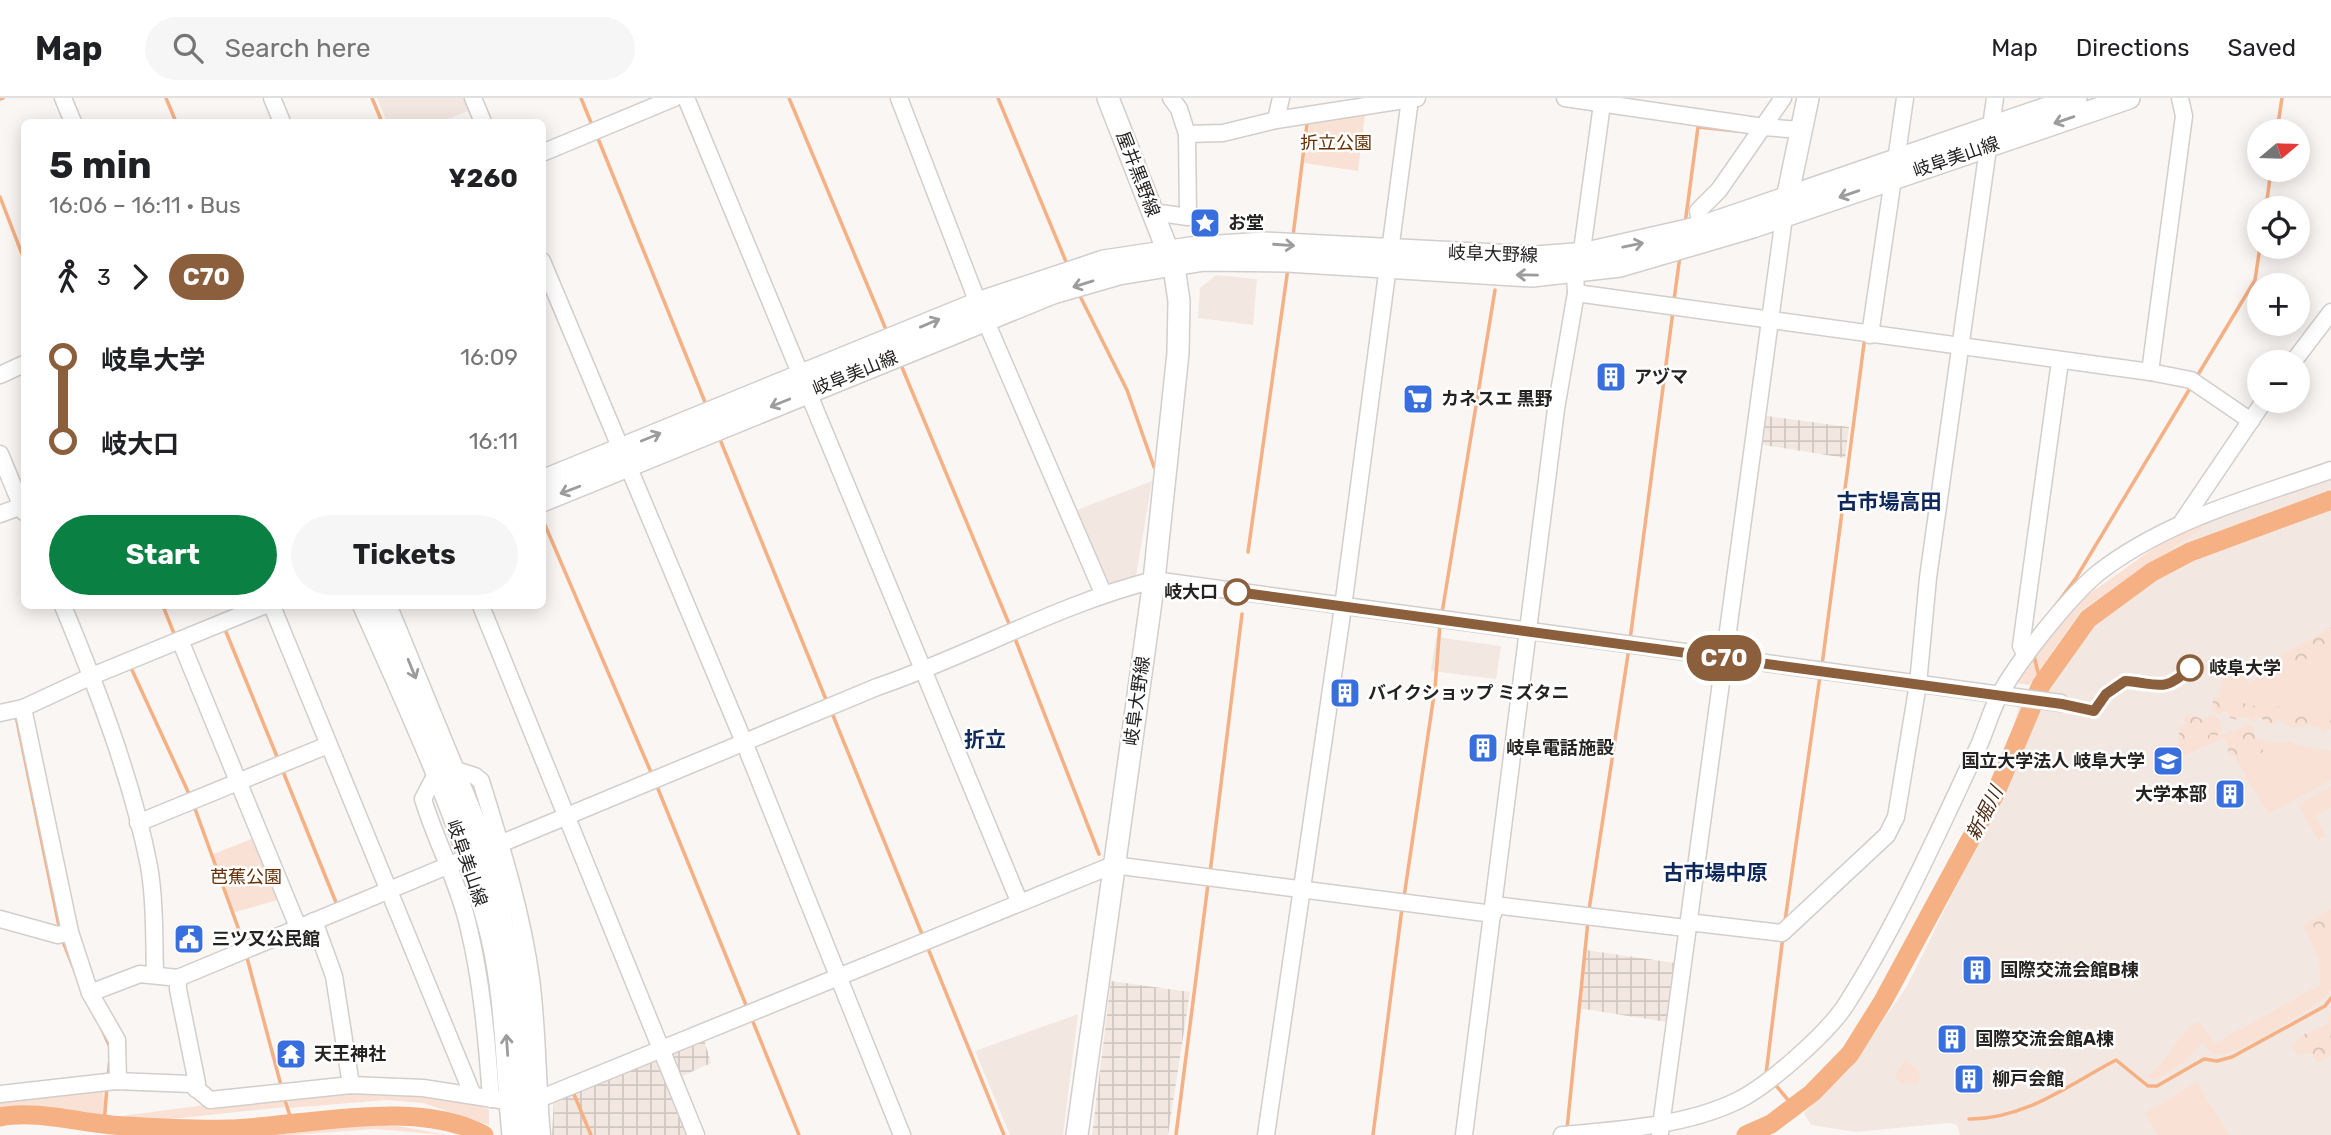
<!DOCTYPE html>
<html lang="en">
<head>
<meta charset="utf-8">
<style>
  :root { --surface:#fff; --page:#f6f6f6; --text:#202124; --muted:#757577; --line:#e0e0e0; --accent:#0b8043 }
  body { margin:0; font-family:Rubik,"Noto Sans JP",sans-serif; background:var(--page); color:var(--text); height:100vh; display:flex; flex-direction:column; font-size:26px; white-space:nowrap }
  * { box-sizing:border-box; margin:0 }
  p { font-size:23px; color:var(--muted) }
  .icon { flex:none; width:38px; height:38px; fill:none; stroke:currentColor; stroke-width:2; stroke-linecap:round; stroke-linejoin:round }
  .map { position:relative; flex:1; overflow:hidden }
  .drawer { position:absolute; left:21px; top:21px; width:525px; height:490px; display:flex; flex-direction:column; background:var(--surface); border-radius:10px; box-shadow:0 4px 18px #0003 }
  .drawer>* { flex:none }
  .badge { padding:0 14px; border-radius:23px; font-size:24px; line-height:46px }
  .needle { width:46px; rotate:71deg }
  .tools { position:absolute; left:2247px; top:21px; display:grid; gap:14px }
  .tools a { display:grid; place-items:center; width:63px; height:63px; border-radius:50%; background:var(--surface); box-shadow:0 4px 18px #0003; font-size:35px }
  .map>.badge { position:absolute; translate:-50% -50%; box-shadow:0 0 0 4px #fff }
  .legs { display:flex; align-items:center; gap:10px; height:77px; padding:0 28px; font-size:23px }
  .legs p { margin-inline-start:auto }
  .head { display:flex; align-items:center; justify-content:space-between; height:119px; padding:0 28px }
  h1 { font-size:38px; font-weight:700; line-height:52px }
  .button { display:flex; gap:14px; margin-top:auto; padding:14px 28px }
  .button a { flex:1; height:80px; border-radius:42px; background:var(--accent); color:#fff; font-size:28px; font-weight:700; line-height:80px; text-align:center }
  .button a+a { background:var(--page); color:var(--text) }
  ul { padding:0 28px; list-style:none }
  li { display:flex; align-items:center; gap:24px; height:84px; font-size:26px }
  li i { display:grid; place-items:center; width:10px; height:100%; margin:0 9px; background:currentColor }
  li i::after { content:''; width:18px; height:18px; margin:-9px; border:5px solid; border-radius:50%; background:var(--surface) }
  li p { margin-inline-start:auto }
  li:first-child i { background:linear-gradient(#0000 50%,currentColor 0) }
  li:last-child i { background:linear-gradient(currentColor 50%,#0000 0) }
  header { display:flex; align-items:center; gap:42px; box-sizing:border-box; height:98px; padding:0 35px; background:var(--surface); border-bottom:2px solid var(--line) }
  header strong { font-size:33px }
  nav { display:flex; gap:38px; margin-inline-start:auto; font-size:24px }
  .search { width:490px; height:63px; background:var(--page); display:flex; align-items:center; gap:18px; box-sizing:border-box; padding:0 24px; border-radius:38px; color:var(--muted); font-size:26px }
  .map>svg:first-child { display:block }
  .built { fill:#f3e8e1 }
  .industrial { fill:url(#industrial-grid) }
  .green { fill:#f9e2d5 }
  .forest { fill:url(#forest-crowns) }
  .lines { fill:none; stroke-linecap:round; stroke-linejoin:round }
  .stream { stroke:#f5b084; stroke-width:3.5 }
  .river { stroke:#f5b084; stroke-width:19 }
  .minor-casing { stroke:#d2cecc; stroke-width:19 }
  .major-casing { stroke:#d2cecc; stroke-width:24 }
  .minor { stroke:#fff; stroke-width:16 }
  .major { stroke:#fff; stroke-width:21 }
  .oneway { stroke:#9d9c9c }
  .line-1-casing { stroke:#fff; stroke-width:16 }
  .line-1 { stroke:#8b5e3c; stroke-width:10 }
  .stop-1-dot { fill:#fff; stroke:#8b5e3c; stroke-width:3.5 }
  .labels { text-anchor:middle; stroke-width:5; stroke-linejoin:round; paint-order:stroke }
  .park-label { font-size:18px; fill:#652f02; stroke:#fff }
  .street-label { font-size:18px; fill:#252322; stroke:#fff }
  .poi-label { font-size:18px; font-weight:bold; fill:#252322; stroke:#fff; text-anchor:start }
  .stop-label { font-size:18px; font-weight:bold; fill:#252322; stroke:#fff; text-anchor:end }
  .water-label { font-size:19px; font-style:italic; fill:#4b2912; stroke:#fff }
  .quarter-label { font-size:21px; font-weight:bold; fill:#0f285c; stroke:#fff }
</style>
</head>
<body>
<header>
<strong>Map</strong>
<div class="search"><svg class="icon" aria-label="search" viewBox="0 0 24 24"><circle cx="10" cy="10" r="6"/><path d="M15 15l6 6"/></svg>Search here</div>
<nav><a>Map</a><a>Directions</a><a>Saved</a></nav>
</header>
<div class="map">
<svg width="2331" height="1037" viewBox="0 0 2331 1037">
  <defs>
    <pattern id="industrial-grid" width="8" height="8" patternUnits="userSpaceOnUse" patternTransform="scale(1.75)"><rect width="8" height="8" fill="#f3e8e1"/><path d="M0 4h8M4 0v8" fill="none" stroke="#d0c7c1"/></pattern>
    <pattern id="forest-crowns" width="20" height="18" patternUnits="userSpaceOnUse" patternTransform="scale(1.75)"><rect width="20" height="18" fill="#f9e2d5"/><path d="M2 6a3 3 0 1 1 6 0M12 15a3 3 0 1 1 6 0" fill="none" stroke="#d5c2b7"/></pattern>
  </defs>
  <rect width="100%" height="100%" fill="#faf6f4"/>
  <!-- built -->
  <g class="built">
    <path d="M377,0H469L473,11L440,24H387Z"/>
    <path d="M1216,177L1257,181L1253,227L1198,220L1200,190Z"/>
    <path d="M2331,378V1037H1960L1957,1027L1949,1025L1856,1034L1811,1027L1804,1015L1849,972L1907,888L1990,720L2019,607L2081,513L2230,412Z"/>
    <path d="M1152,383L1136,478L1108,490L1077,412Z"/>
    <path d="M1436,539L1501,548L1496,581L1431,573Z"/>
    <path d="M1078,916L1063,1037H1010L975,953Z"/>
  </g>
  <!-- industrial -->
  <g class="industrial">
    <path d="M1760,317L1849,329L1845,360L1757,346Z"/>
    <path d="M1586,852L1675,865L1667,924L1577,910Z"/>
    <path d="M1111,883L1190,894L1168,1037H1092Z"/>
    <path d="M703,938L711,965L669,984L692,1037H552L554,1001Z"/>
  </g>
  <!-- green -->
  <g class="green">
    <path d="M1365,16L1358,73L1304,65L1310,24Z"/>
    <path d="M2230,412L2081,513L2029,587L2015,585L2078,504L2182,430Z"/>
    <path d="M2331,538V631L2216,612L2225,572L2236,567L2248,585Z"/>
    <path d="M2180,628L2331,653V682L2268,716L2223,640L2180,660L2176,654Z"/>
    <path d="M2331,688V709L2315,718L2326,738L2318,742L2298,707Z"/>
    <path d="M259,738L281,801L232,815L211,757Z"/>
    <path d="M2331,811V891L2325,900C2304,913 2236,962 2213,956C2207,954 2206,949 2203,944L2183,965L2154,983L2148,978C2169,961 2178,935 2198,923L2215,945L2320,887L2319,862L2303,827Z"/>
    <path d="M1904,962L1916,969L1921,981L1917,986L1899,985L1895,979Z"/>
    <path d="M2197,984L2229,1037H2158L2145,1015Z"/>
    <path d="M103,992L105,1017L96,1021L26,1010L0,1012V1001Z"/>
    <path d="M363,994L427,995L459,1004L468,1001L489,1012V1027L423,1005L387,1002L289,1010L288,1000Z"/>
    <path d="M282,997L285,1009L144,1024L118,1023L113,1019Z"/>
    <path d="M383,1025L447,1037L375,1031L292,1037H230Z"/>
  </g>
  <!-- forest -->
  <g class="forest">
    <path d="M2331,529V545C2325,548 2305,560 2301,566L2285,568L2282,576L2269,577L2264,570C2283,552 2311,543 2331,529Z"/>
    <path d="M2214,599L2241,602L2249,609C2264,603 2282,607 2296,617L2318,610L2331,617V628L2323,635L2315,625C2304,630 2295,631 2283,626L2280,618L2276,625L2266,626L2259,616L2253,623L2242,618L2238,622L2230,620L2225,611L2220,617L2211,611Z"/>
    <path d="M2190,616L2204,622L2210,617L2218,619L2222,631L2216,639L2210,636L2209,644L2199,648L2191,645L2183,647L2179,635L2184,631V621Z"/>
    <path d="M2248,626L2254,628V636L2263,646V654L2254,658L2242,646L2239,660L2229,656L2224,638L2230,631L2234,634Z"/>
    <path d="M2289,643L2299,647L2291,658L2305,660L2306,666L2293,670L2286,666L2276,651L2279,646Z"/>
    <path d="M2326,815L2331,819V840L2315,838L2313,825Z"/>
    <path d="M2331,915V958L2317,965L2312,955L2298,957L2291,948L2302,937L2327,926Z"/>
  </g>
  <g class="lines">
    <!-- stream -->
    <g class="stream">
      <path d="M166,0L176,24"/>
      <path d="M372,0L382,24"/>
      <path d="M581,0L592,27"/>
      <path d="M789,0L887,234"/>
      <path d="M998,0L1067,166"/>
      <path d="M0,1L3,0"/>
      <path d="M2277,33L2282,0"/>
      <path d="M597,38L707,309"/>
      <path d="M0,99L24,161"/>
      <path d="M2266,110L2271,72"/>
      <path d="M1685,126L1698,29L1747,34"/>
      <path d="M1293,138L1307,26"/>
      <path d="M1079,196L1127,292L1154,369"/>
      <path d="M1674,202L1680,158"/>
      <path d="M901,267L1010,528"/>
      <path d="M2196,280L2255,182L2260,149"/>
      <path d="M719,339L827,604"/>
      <path d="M542,420L653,679"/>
      <path d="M1248,454L1288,170"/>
      <path d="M2056,507L2076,480L2192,287"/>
      <path d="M163,508L175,538"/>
      <path d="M1442,515L1495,192"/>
      <path d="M224,529L278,661"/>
      <path d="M1014,538L1099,756"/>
      <path d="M1630,542L1673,213"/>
      <path d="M2034,558L2041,587"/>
      <path d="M1822,567L1865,238"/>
      <path d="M132,572L190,698"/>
      <path d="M832,615L924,841"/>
      <path d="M16,618L60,833"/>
      <path d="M282,671L337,807"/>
      <path d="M656,686L748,912"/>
      <path d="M194,708L244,846"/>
      <path d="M1210,775L1242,516"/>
      <path d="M1404,799L1435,590L1440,526"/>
      <path d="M1589,812L1629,550"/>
      <path d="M1785,823L1820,578"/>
      <path d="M62,841L76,876"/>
      <path d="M927,848L1004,1037"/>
      <path d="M246,856L282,991"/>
      <path d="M751,919L799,1037"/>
      <path d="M100,927L110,949"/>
      <path d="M1766,976L1783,838"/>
      <path d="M108,980L110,960"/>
      <path d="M1773,984L1794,1009"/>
      <path d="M573,994L591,1037"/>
      <path d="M284,999L290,1018"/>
      <path d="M1969,1021C2024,1022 2070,986 2116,962L2148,988H2157L2204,961L2217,963L2232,959L2325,908L2331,900"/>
      <path d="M104,1028L107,987"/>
      <path d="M1567,1031L1588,823"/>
      <path d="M1176,1037L1208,786"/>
      <path d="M1373,1037L1402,810"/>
    </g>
    <!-- river -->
    <g class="river">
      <path d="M0,1019C36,1011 88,1027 127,1028C160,1030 194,1032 228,1031C303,1029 415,999 484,1037"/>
      <path d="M1746,1037L1771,1026L1812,995L1850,956L1883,903L1996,694L2041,587L2088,521L2152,474L2190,454L2331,402"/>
    </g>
    <!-- minor casing -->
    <g class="minor-casing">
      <g id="minor">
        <path d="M63,0L73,24"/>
        <path d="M272,0L282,24"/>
        <path d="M473,0L483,24"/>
        <path d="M686,0L1019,803"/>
        <path d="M899,0L978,205L1103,495"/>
        <path d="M1171,0L1179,11L1187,36L1223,35L1276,22L1417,0"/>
        <path d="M1565,0L1764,29L1800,32"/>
        <path d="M1276,22L1281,0"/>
        <path d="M542,55L674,0"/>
        <path d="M1896,63L1905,0"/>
        <path d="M1153,114L1188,119L1187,36"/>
        <path d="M1701,129L1698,113L1719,92L1783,0"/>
        <path d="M1587,155L1583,145L1602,6"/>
        <path d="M542,163L744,644L902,1037"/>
        <path d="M1576,195L2150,274L2191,282L2251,323"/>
        <path d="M1870,237L1893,81"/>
        <path d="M2293,264L2331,214"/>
        <path d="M2150,274L2184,18L2180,0"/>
        <path d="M0,277L24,266"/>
        <path d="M0,356L24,414"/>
        <path d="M0,416L22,408"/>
        <path d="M2182,424L2264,303"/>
        <path d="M63,508C97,590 132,681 149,768C155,803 154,840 155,876"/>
        <path d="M272,508L472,995"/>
        <path d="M481,508L696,1037"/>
        <path d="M180,542L298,829"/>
        <path d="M2026,557L2021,548L2060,263"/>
        <path d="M23,610L70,834L90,895L140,876L178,880L877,589C971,557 1058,506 1154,482L2061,605"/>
        <path d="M0,615L23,610L92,578L263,508"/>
        <path d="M453,671L475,678L481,683C501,748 522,814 531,881C538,933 537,986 542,1037"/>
        <path d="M436,676L423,701C436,744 458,783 468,827C482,884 487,943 491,1001"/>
        <path d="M138,725L328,647"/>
        <path d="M1494,807L1686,830"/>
        <path d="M0,821L58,837L70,834"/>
        <path d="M314,823L334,878L351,987"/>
        <path d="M1688,824L1782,835L1887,737L1896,719L1918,586L1928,480L1995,0"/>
        <path d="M178,880V891L197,985L196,991"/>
        <path d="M90,895L117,942L118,983"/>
        <path d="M0,996L116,983L191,986L210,1002L351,987L423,990L500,1002"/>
        <path d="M539,1001L1113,767L1493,816"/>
        <path d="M1660,1035L1784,119"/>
        <path d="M1266,1037L1343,509L1410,1"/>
        <path d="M1464,1037L1556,311L1576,195L1575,176"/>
        <path d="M1562,1037C1619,1032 1685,1028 1737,1003C1768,988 1829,934 1847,905C1896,828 1935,741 1974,658C1984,639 1989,617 1999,598C2017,564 2069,499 2098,475C2166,422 2251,400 2331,372"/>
      </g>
    </g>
    <!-- major casing -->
    <g class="major-casing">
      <g id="major">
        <path d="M1785,110L1808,0"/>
        <path d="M542,383L978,205L1104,163L1190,150L1264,145L1536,159L1587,155L1701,129L2076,0"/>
        <path d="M542,403L1053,195L1119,176L1204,162L1287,163L1532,178L1620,168L1753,129L2129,0"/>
        <path d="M364,508C411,614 463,723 491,836C507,902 506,970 513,1037"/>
        <path d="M386,508L477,730C508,831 527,932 528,1037"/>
        <path d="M1077,1037L1154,482L1178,255L1179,203L1174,169L1108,0"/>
      </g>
    </g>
    <!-- minor -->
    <use href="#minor" class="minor"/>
    <!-- major -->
    <use href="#major" class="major"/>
  </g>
  <!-- one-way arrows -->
  <defs><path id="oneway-shaft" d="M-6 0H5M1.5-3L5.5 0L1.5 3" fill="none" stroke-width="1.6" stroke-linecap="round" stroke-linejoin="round" transform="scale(1.75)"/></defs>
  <g class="oneway">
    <use href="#oneway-shaft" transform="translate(2064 22) rotate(161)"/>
    <use href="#oneway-shaft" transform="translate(1849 96) rotate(161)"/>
    <use href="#oneway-shaft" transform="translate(1284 147) rotate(4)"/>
    <use href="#oneway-shaft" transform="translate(1633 147) rotate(-12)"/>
    <use href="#oneway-shaft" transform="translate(1527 177) rotate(-179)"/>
    <use href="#oneway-shaft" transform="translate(1083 186) rotate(163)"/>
    <use href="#oneway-shaft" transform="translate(930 225) rotate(-23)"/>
    <use href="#oneway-shaft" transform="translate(780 305) rotate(158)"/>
    <use href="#oneway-shaft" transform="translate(651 339) rotate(-22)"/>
    <use href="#oneway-shaft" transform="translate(570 392) rotate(159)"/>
    <use href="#oneway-shaft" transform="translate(412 571) rotate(68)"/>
    <use href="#oneway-shaft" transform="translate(507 947) rotate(-94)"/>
  </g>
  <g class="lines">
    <!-- line-1 casing -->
    <g class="line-1-casing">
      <path id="line-1" d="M1237,494L2062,606L2094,613L2106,596L2125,583C2157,585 2164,596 2190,570"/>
    </g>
    <!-- line-1 -->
    <use href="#line-1" class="line-1"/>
  </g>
  <!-- icons -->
  <defs>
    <g id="sight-square" transform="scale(1.575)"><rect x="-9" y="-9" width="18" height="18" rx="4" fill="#386edd" stroke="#fff"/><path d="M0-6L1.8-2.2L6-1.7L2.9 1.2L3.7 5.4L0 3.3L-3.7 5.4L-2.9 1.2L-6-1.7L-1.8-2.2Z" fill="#fff"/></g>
    <g id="building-square" transform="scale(1.575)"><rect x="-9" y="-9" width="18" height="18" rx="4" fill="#386edd" stroke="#fff"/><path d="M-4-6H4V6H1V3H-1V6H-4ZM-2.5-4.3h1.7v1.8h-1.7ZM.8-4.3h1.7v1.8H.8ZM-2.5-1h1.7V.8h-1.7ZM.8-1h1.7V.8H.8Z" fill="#fff"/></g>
    <g id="supermarket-square" transform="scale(1.575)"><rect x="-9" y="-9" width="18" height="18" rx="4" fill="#386edd" stroke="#fff"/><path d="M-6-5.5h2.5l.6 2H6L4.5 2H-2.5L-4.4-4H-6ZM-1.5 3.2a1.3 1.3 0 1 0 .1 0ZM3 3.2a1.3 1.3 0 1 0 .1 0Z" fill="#fff"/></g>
    <g id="university-square" transform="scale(1.575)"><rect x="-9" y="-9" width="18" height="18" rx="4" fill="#386edd" stroke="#fff"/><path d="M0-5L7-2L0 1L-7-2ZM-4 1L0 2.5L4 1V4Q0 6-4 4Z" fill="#fff"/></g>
    <g id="civic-square" transform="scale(1.575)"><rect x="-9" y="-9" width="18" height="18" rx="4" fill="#386edd" stroke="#fff"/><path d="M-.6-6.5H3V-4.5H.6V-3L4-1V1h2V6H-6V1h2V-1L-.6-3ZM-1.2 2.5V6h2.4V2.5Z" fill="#fff"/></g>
    <g id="temple-square" transform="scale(1.575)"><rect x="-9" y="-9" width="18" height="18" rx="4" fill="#386edd" stroke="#fff"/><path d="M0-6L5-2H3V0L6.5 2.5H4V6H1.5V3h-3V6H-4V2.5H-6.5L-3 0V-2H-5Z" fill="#fff"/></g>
  </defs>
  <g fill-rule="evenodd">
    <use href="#sight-square" x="1205" y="125"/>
    <use href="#building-square" x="1611" y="279"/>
    <use href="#supermarket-square" x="1418" y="301"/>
    <use href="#building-square" x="1345" y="595"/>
    <use href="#building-square" x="1483" y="650"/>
    <use href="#university-square" x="2168" y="663"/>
    <use href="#building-square" x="2230" y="696"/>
    <use href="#civic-square" x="189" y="841"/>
    <use href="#building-square" x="1977" y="872"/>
    <use href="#building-square" x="1952" y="941"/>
    <use href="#temple-square" x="291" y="956"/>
    <use href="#building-square" x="1969" y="981"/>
  </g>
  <!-- markers -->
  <g class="stop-1-dot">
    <circle cx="1237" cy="494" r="12"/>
    <circle cx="2190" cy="570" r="12"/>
  </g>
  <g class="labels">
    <!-- park labels -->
    <g class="park-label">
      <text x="1336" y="51">折立公園</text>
      <text x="246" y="785">芭蕉公園</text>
    </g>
    <!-- street labels -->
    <g class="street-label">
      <text transform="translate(1956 59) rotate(-19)" y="6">岐阜美山線</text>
      <text transform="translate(1138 76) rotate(69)" y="6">屋井黒野線</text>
      <text transform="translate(1493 156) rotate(2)" y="6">岐阜大野線</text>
      <text transform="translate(855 275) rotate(-22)" y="6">岐阜美山線</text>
      <text transform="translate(1137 603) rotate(-82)" y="6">岐阜大野線</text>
      <text transform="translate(467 765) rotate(71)" y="6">岐阜美山線</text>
    </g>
    <!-- poi labels -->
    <g class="poi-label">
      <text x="1228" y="131">お堂</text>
      <text x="1634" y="285">アヅマ</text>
      <text x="1441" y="307">カネスエ 黒野</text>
      <text x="1368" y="601">バイクショップ ミズタニ</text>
      <text x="1506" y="656">岐阜電話施設</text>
      <text x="2145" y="669" text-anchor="end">国立大学法人 岐阜大学</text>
      <text x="2207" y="702" text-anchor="end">大学本部</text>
      <text x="212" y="847">三ツ又公民館</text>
      <text x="2000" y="878">国際交流会館B棟</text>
      <text x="1975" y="947">国際交流会館A棟</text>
      <text x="314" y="962">天王神社</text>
      <text x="1992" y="987">柳戸会館</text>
    </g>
    <!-- stop labels -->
    <g class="stop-label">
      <text x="1218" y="500">岐大口</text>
      <text x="2209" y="576" text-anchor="start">岐阜大学</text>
    </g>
    <!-- water labels -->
    <g class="water-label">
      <text transform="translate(1984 715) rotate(-63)" y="7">新堀川</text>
    </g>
    <!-- quarter labels -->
    <g class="quarter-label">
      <text x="1889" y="411">古市場高田</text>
      <text x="985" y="649">折立</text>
      <text x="1715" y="782">古市場中原</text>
    </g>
  </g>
</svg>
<div class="tools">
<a><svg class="needle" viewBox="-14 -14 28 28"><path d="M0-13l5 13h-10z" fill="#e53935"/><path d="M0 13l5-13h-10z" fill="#757577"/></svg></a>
<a><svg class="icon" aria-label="locate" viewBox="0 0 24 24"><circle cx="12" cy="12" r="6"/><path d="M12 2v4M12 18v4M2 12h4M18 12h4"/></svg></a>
<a>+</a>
<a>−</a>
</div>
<b class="badge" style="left:1724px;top:560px;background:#8b5e3c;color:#fff">C70</b>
<section class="drawer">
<div class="head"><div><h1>5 min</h1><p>16:06 – 16:11 · Bus</p></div><b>¥260</b></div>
<div class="legs"><svg class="icon" aria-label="walk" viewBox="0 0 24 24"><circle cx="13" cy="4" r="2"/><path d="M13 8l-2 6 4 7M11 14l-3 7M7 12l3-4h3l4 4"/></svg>3<svg class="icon" aria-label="forward" viewBox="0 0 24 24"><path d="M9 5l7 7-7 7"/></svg><b class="badge" style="background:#8b5e3c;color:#fff">C70</b></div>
<ul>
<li><i style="color:#8b5e3c"></i><b>岐阜大学</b><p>16:09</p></li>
<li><i style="color:#8b5e3c"></i><b>岐大口</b><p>16:11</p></li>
</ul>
<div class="button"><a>Start</a><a>Tickets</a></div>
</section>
</div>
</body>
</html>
